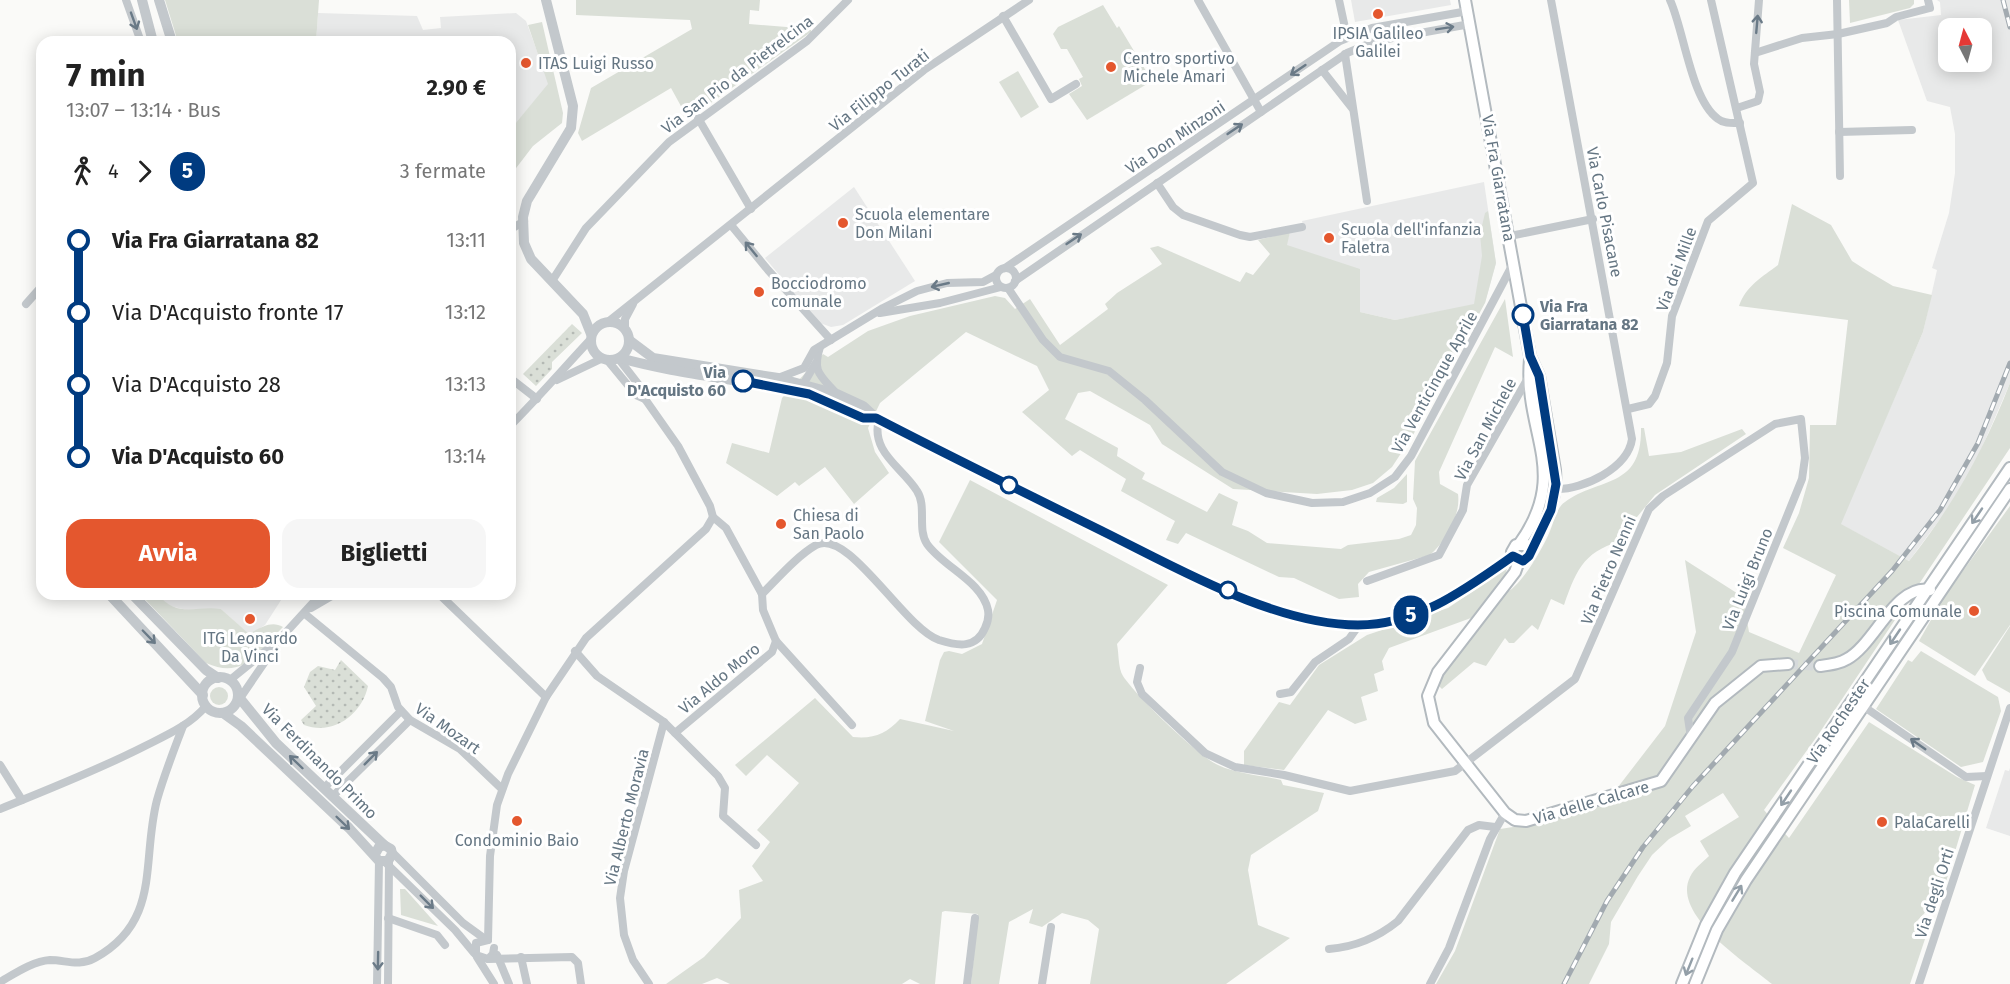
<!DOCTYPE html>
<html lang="it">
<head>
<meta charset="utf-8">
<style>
  :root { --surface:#fff; --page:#f6f6f6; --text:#222; --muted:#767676; --accent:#e4572e }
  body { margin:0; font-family:"Fira Sans",sans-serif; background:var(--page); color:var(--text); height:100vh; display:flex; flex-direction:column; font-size:22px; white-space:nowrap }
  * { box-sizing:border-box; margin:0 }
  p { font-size:20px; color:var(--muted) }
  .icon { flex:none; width:33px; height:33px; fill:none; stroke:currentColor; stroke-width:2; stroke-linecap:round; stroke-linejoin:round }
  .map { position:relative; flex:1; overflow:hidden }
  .details { position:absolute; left:36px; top:36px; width:480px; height:564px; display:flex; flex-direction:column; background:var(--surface); border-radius:18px; box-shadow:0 3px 15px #0003 }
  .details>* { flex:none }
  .badge { padding:0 12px; border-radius:20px; font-size:21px; line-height:39px }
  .needle { width:39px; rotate:354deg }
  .fabs { position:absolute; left:1938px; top:18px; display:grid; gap:12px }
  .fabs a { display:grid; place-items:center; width:54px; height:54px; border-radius:12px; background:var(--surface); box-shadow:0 3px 15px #0003; font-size:30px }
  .map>.badge { position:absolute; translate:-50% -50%; box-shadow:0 0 0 3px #fff }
  .legs { display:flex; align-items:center; gap:9px; height:66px; padding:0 30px; font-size:20px }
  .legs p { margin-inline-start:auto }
  .headline { display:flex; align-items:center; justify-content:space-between; height:102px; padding:0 30px }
  h1 { font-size:33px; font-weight:700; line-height:45px }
  .cta { display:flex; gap:12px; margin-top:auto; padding:12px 30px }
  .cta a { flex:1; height:69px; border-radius:18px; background:var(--accent); color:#fff; font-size:24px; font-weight:700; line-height:69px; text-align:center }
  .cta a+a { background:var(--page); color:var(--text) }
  ul { padding:0 30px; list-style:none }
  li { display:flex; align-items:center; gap:21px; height:72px; font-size:22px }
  li i { display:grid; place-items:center; width:9px; height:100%; margin:0 8px; background:currentColor }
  li i::after { content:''; width:15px; height:15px; margin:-8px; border:4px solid; border-radius:50%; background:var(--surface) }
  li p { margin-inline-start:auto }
  li:first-child i { background:linear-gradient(#0000 50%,currentColor 0) }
  li:last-child i { background:linear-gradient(currentColor 50%,#0000 0) }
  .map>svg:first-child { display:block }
  .built { fill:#e8e9e9; fill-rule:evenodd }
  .green { fill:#dadfd7 }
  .garden { fill:url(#garden-dots) }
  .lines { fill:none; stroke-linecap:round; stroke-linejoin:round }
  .secondary-tunnel { stroke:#d5d9db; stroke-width:10; stroke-dasharray:10 5; stroke-linecap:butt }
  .secondary-casing { stroke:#b3babf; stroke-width:14 }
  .minor { stroke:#c3c8cc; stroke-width:8 }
  .tertiary { stroke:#c3c8cc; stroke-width:10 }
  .secondary { stroke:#fff; stroke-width:10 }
  .rail-casing { stroke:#a2aab0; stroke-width:5 }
  .rail { stroke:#fff; stroke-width:3; stroke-dasharray:9; stroke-linecap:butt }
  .oneway { stroke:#6a7a87 }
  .oneway2 { stroke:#939fa8 }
  .line-1-casing { stroke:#fff; stroke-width:14 }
  .line-1 { stroke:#003b80; stroke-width:9 }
  .poi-dot { fill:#e4572e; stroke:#fff; stroke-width:2 }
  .stop-1-dot { fill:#fff; stroke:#003b80; stroke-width:3 }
  .labels { text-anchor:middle; stroke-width:6; stroke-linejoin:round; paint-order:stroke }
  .poi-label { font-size:16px; fill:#657683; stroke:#fff; text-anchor:start }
  .street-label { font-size:16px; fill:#657683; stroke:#fff }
  .stop-label { font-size:16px; font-weight:bold; fill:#657683; stroke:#fff; text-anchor:start }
</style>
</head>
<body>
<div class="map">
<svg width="2010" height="984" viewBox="0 0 2010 984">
  <defs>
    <pattern id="garden-dots" width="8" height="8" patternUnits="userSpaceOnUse" patternTransform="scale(1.5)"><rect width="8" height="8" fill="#dadfd7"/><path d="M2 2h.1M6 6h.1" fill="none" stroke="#b4b9b4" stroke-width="1.8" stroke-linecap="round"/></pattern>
  </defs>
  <rect width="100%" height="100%" fill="#fafaf8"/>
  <!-- built -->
  <g class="built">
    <path d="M1351,0H1450L1451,5L1355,22Z"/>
    <path d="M1937,0H2010V383L1977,459L1952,503L1909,561L1840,524L1923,332L1937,270L1932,268L1949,213L1955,173V134L1950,107L1927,101L1898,20L1941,15L1940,2ZM1948,28H1982V62H1948Z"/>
    <path d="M318,13L417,16L423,30L441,28L440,17L516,13L526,21L549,84L510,130V42H316Z"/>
    <path d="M1484,182L1496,263L1485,303L1395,320L1360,312L1358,290L1286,245L1290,232L1304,230L1302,221Z"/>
    <path d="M854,187L915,281L843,325L831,327L820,323L765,258Z"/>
    <path d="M158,594H285L265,625L249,635L221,609L187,610L174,607L165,603Z"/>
    <path d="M2010,768V836L1986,828L2005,770L2009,771Z"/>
  </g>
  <!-- green -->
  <g class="green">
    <path d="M165,0H319L316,42H178Z"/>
    <path d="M576,0H760L759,11L750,10L749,24L811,29V32L688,119L671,88L582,141L578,133L591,88L692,29L690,20L576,15Z"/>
    <path d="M1849,0H1914V4L1910,8L1850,23Z"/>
    <path d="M1103,5L1117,28L1119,26L1152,81L1087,120L1069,94L1082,86L1079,79L1083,77L1067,49H1061L1053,34L1058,27Z"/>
    <path d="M542,22L563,113L562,123L533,146L510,176V130L548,84L528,25Z"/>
    <path d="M1018,71L1039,107L1021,118L999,82Z"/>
    <path d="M1792,204L1831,225L1852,261L1866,270L1893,286L1932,295L1923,332L1841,524L1909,561C1953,506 1985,448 2010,383V448L1818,735L1764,810L1776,824L1933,593L1777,825L1789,838L1869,722L1957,777L1975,785L1942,895L1916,922L1927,933L1910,984H1772C1747,963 1671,915 1690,877C1694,868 1703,862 1709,856L1700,841L1739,817L1723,793L1685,816L1691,826L1669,839L1652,855L1638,876L1611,922L1609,944L1589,984H1436L1455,951L1500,829L1533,824L1605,804L1665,726L1696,632L1685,560L1743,597L1749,632L1799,653L1836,575L1783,548L1799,513L1809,478L1810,425H1836L1848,320L1739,306C1746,286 1762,277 1778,265Z"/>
    <path d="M1488,211L1496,263L1485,303L1413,435L1392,467L1373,483L1352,490L1317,494L1233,489L1162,444L1150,425L1090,391L1078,393L1065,419L1118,448L1117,456L1145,473L1142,479L1207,512L1219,493L1238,502L1232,525L1248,531L1267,543L1341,549L1348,545L1399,539L1411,535L1416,525L1417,508L1413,499L1415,461L1505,299L1513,357L1495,347L1439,472L1440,484L1458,494C1461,515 1446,541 1430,555L1369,572L1358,584L1359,597L1339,599L1294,578L1279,577L1186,533L1178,544L1166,540L1175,521L1121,491L1126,479L1080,450L1072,456L1022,412L1049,390L1037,366L966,332L880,403L868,428L875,452L889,473L854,504L825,467L799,486L795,482L777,496L726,463L732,443L769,453L782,398L823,354L828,357L868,331L910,316L995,296L1005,298L1015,309L1030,299L1060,345L1108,309L1105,304L1117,293L1162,264L1150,248L1158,246L1240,282L1246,272L1253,275L1270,254L1258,240L1290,232L1287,245L1360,269V312L1395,320L1474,304L1482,256L1480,234L1485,213Z"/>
    <path d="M1641,428H1644L1649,456L1681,452L1742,429L1746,434L1655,495L1637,517L1627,539C1585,551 1578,565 1564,605L1551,599L1538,630L1532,625L1514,643H1509L1505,638L1486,666L1474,662L1442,689L1436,683L1444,671L1504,594C1521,587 1543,548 1550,531C1554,522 1556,508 1565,502C1600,477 1642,489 1641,428Z"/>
    <path d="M1407,474V502L1403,504L1376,502L1377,498L1394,488Z"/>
    <path d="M970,480L1168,585L1117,644C1119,654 1118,668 1123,676C1136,696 1197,755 1218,765C1237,774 1260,775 1281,780L1283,785L1324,793L1318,811L1251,855L1248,870L1258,925L1290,938L1226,984H1090L1099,929L1088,920L1062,913L1042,927L1029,923L1033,909L1009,922L999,984H971L978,914L945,911L942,912L935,984H920L910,979L902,984H730L717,978L702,984H666L704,957L741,918L739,890L763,881L752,866L770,842L757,830L799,783L767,755L746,776L735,765L815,698L853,737C874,739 886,734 900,719L954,731L925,721L940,660L944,652L949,651L962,654L982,644L997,600L939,542Z"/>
    <path d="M2010,506V625L1975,676L1919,641L1944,597Z"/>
    <path d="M1507,568L1505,577L1471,618L1389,648L1382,661L1384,670L1374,674L1378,691L1361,697L1367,720L1355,724L1328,710L1284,770L1244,765V751L1279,702L1290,705L1319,665L1367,635L1448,608Z"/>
    <path d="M140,594H157C179,619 195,605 221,609L249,634C260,628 271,620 283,627C259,652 244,680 206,663Z"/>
    <path d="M2010,626V693L1987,680L1982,670Z"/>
    <path d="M1921,651L1998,697L2001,711L1983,762L1961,767L1876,709L1908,660L1912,662Z"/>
    <circle cx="219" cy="696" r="9"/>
    <path d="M400,889H405L438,926L401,915Z"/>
  </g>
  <!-- garden -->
  <g class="garden">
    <path d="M572,324L582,333L552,362V369L536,386L523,374Z"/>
    <path d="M341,660L368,686C362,714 334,736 304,725L301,720L316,706L304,687L310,672L318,666L335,670Z"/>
  </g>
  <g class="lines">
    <!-- secondary-tunnel -->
    <path class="secondary-tunnel" d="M1788,664L1820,666"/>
    <!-- secondary casing -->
    <g class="secondary-casing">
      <g id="secondary">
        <path d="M1465,0L1530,356L1539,376L1555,470C1558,508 1540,524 1529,556L1519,561L1512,552L1516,545H1527L1530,553"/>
        <path d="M1520,543C1571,471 1523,433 1530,359"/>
        <path d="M1519,561L1515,572L1438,672L1428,696L1434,723L1505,813L1515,820L1526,821L1661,781L1715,703L1761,666L1788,664"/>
        <path d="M1820,666C1829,665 1839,664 1847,659C1875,644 1895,584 1930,590"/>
        <path d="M1682,984L1706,925L1735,873L2010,468"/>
        <path d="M1695,984L1717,930L1746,880L2010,489"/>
      </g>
    </g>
    <!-- minor -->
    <g class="minor">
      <path d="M126,0L141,42"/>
      <path d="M1198,0L1261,112"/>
      <path d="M1339,0L1347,37"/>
      <path d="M1551,0L1632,439C1628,468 1583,490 1556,489"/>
      <path d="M1670,0C1684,30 1691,100 1718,119C1724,124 1732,123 1740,123"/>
      <path d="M1837,0L1840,176"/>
      <path d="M1003,16L1051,99L1076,84"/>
      <path d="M1755,53L1802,38L1838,34L1887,23L1896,17L1930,8L1928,0"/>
      <path d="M1345,54L1367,201"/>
      <path d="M1322,70L1352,108"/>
      <path d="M1737,108L1758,101L1760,92L1754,64L1759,0"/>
      <path d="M698,118L751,209"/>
      <path d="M1839,132L1912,130"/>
      <path d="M1157,183L1173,207L1183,215L1240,235L1250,237L1302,227"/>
      <path d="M731,225L768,270L831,340"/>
      <path d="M510,230L524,221"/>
      <path d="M1510,236L1593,219"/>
      <circle cx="1006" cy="278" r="10"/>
      <path d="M1005,268L1340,41L1372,28L1468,11"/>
      <path d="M552,281L586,228L669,142L807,41L848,0"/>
      <path d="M1015,281L1347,53L1376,41L1470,24"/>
      <path d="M1008,288L1043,340L1060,357L1109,371L1145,400L1222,472L1266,493L1312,503L1343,502L1370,493L1395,477L1411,456L1513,264"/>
      <path d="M26,304L42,286"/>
      <path d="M880,313L940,303L1001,287"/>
      <path d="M608,322L924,70L1029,0"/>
      <path d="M625,329V319L633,304"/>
      <path d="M820,347C812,372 820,375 836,393"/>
      <path d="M618,358L642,389L645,399L678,446L710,506L713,517L726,528L762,594L763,610L776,641L852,725"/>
      <path d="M608,361L636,395L645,399"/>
      <path d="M510,378L537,399"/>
      <path d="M778,378L804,368L814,350L883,308L917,291L947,283L983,282L996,275"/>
      <path d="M557,380L601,359"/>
      <path d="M804,383L815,364"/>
      <path d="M1628,409L1649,404L1655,396L1667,363L1672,316L1708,221L1753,183L1711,0"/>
      <path d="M510,426C538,398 563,369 590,340"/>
      <path d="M1367,581L1439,555L1463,510L1467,485L1528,378"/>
      <path d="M439,594L546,697"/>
      <path d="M762,594C778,578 797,556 816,545C848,527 904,628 939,640C958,646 976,649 985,628C988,622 989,616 988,610C982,581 943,567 927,544C917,529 927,506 917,491C902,467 870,452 879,419"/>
      <path d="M311,608L335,594"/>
      <path d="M305,614L383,678L391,687L398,707L410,720L460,749L502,789"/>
      <path d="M575,651L597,676L664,722L718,776L725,788L723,816L756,845"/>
      <path d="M1140,668L1137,682L1142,694L1205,753L1235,767L1284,775L1350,791L1455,771L1575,679L1649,509L1663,496L1775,424L1801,419L1805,458L1802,479L1732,652L1688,718L1691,738"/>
      <path d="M230,680L279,640L321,594"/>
      <path d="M1280,694L1291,692L1315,662L1349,639L1359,625"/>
      <path d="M1863,706L1966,777L1987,776"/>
      <path d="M234,707L275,647"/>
      <path d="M675,733L772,652L776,641"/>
      <path d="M0,765L22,800"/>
      <path d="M324,788L401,711"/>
      <path d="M332,797L410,720"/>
      <path d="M0,809C49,789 98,770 145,746C167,735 190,725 206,706"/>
      <path d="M392,852L463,923L485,939"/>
      <path d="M385,862L455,930L474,953"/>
      <path d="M388,918L437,935L445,945"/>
      <path d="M488,940L490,856L497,805L508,774L546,697L586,638L706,529L713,517"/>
      <path d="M488,940L476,943V955L488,959L493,954L494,948"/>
      <path d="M1329,949C1356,947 1377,938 1398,921L1468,830L1479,825L1495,827"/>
      <path d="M497,955L509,984"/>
      <path d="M477,957L494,984"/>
      <path d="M521,957L527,984"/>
      <path d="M488,959L572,957L578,963L581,984"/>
      <path d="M0,982C14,974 33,961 50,960C66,960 79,967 95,958C162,921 141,861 157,800C164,775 174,750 183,726"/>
      <path d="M377,984L379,861"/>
      <path d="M388,984L389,863"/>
      <path d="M649,984L633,960L624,935L620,898L624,871L664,722"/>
      <path d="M967,984L975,918"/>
      <path d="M1042,984L1051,927"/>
      <path d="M1430,984L1449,948L1490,839L1505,813"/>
      <path d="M1919,984L2010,708"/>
    </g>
    <!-- tertiary -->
    <g class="tertiary">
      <path d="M142,0L153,42"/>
      <path d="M159,0L172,42"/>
      <path d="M546,0L573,106L571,128L527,201L523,217L524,243L531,259L583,314L591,334"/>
      <circle cx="610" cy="341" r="19"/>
      <path d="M629,340L653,358L778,378L837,394L863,406L876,418L896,428C967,464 1039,500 1111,536C1185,572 1275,625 1358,625C1418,625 1466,588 1513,556"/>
      <path d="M620,358C680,375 742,379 802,393C827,398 850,418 876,418"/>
      <path d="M109,594L203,695"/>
      <path d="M132,594L206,670L218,678"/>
      <circle cx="220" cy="695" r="18"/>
      <path d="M238,696L276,743L384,845"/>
      <path d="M223,713L241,726L349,828L379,861H388L392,854L391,849L384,845L379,847L375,854"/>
    </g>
    <!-- secondary -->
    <use href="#secondary" class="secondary"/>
    <!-- rail casing -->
    <g class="rail-casing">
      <g id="rail">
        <path d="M2003,0L2010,27"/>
        <path d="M1564,984L1607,901L1643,847L1693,786L1892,571L1940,510L1978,443L2010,363"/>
      </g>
    </g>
    <!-- rail -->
    <use href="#rail" class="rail"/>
  </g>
  <!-- one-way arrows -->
  <defs><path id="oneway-shaft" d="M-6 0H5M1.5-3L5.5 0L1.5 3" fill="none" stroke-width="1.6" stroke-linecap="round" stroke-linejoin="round" transform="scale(1.5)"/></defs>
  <g class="oneway">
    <use href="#oneway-shaft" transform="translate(134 21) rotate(70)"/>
    <use href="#oneway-shaft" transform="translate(1757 24) rotate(-85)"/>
    <use href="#oneway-shaft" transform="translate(1445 28) rotate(-9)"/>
    <use href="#oneway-shaft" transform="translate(1298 70) rotate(146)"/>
    <use href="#oneway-shaft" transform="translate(1235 129) rotate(-34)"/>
    <use href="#oneway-shaft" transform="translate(1074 239) rotate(-34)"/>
    <use href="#oneway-shaft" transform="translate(751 249) rotate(-129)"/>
    <use href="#oneway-shaft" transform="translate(940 285) rotate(167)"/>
    <use href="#oneway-shaft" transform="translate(149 637) rotate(46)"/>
    <use href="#oneway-shaft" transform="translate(1918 744) rotate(-145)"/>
    <use href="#oneway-shaft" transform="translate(371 758) rotate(-45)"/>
    <use href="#oneway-shaft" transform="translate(296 762) rotate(-136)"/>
    <use href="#oneway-shaft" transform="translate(343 823) rotate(44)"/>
    <use href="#oneway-shaft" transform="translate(427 902) rotate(45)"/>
    <use href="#oneway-shaft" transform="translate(378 961) rotate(91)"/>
  </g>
  <g class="oneway2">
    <use href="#oneway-shaft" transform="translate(1977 516) rotate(124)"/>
    <use href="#oneway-shaft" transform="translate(1895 637) rotate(124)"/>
    <use href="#oneway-shaft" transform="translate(1786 798) rotate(124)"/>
    <use href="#oneway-shaft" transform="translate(1737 893) rotate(-59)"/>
    <use href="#oneway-shaft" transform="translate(1689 967) rotate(112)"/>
  </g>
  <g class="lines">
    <!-- line-1 casing -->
    <g class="line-1-casing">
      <path id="line-1" d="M743,381L809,394L863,418H876C951,457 1027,494 1104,532C1177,568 1275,625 1358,625C1418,625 1466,589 1513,556L1523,561L1529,556L1551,510L1556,484L1539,376L1530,356L1523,315"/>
    </g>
    <!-- line-1 -->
    <use href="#line-1" class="line-1"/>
  </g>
  <!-- markers -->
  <g class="poi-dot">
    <circle cx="1378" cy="14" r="6"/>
    <circle cx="526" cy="63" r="6"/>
    <circle cx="1111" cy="67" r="6"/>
    <circle cx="843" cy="223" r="6"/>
    <circle cx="1329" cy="238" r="6"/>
    <circle cx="759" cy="292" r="6"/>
    <circle cx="781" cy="524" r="6"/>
    <circle cx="1974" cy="611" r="6"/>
    <circle cx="250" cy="619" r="6"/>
    <circle cx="517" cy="821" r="6"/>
    <circle cx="1882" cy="822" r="6"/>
  </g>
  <g class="stop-1-dot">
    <circle cx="1523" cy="315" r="10"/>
    <circle cx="743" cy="381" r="10"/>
    <circle cx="1009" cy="485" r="8"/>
    <circle cx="1228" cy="590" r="8"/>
  </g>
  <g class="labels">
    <!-- poi labels -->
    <g class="poi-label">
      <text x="1378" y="39" text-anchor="middle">IPSIA Galileo<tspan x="1378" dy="18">Galilei</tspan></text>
      <text x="1123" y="64">Centro sportivo<tspan x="1123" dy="18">Michele Amari</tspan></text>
      <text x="538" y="69">ITAS Luigi Russo</text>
      <text x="855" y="220">Scuola elementare<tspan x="855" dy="18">Don Milani</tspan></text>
      <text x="1341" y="235">Scuola dell'infanzia<tspan x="1341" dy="18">Faletra</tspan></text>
      <text x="771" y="289">Bocciodromo<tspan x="771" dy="18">comunale</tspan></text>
      <text x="793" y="521">Chiesa di<tspan x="793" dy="18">San Paolo</tspan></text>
      <text x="1962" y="617" text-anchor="end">Piscina Comunale</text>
      <text x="250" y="644" text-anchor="middle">ITG Leonardo<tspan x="250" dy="18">Da Vinci</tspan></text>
      <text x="1894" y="828">PalaCarelli</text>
      <text x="517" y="846" text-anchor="middle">Condominio Baio</text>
    </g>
    <!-- street labels -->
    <g class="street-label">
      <text transform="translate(737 74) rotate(-37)" y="6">Via San Pio da Pietrelcina</text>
      <text transform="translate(879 90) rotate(-38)" y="6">Via Filippo Turati</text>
      <text transform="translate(1175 137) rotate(-34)" y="6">Via Don Minzoni</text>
      <text transform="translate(1499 178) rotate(80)" y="6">Via Fra Giarratana</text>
      <text transform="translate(1605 212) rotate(79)" y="6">Via Carlo Pisacane</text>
      <text transform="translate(1676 269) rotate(-70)" y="6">Via dei Mille</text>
      <text transform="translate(1434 382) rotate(-61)" y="6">Via Venticinque Aprile</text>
      <text transform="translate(1485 429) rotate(-62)" y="6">Via San Michele</text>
      <text transform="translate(1608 570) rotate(-67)" y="6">Via Pietro Nenni</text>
      <text transform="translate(1747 579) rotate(-68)" y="6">Via Luigi Bruno</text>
      <text transform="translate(719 678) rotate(-40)" y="6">Via Aldo Moro</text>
      <text transform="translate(1838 721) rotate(-56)" y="6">Via Rochester</text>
      <text transform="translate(448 728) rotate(35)" y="6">Via Mozart</text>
      <text transform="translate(320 761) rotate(45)" y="6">Via Ferdinando Primo</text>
      <text transform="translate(1591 802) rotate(-16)" y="6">Via delle Calcare</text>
      <text transform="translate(626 817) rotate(-76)" y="6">Via Alberto Moravia</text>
      <text transform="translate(1934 893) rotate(-72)" y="6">Via degli Orti</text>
    </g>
    <!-- stop labels -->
    <g class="stop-label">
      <text x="1540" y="312">Via Fra<tspan x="1540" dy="18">Giarratana 82</tspan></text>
      <text x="726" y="378" text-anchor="end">Via<tspan x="726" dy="18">D'Acquisto 60</tspan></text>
    </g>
  </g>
</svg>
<div class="fabs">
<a><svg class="needle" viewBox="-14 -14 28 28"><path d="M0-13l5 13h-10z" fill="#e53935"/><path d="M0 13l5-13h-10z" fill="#767676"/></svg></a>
</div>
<b class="badge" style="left:1411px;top:615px;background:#003b80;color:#fff">5</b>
<section class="details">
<div class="headline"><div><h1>7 min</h1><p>13:07 – 13:14 · Bus</p></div><b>2.90 €</b></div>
<div class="legs"><svg class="icon" aria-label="walk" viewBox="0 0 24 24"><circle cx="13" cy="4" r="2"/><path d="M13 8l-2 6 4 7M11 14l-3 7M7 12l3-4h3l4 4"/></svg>4<svg class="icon" aria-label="forward" viewBox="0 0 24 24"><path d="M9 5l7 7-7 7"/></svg><b class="badge" style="background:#003b80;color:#fff">5</b><p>3 fermate</p></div>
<ul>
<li><i style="color:#003b80"></i><b>Via Fra Giarratana 82</b><p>13:11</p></li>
<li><i style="color:#003b80"></i><span>Via D'Acquisto fronte 17</span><p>13:12</p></li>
<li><i style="color:#003b80"></i><span>Via D'Acquisto 28</span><p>13:13</p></li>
<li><i style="color:#003b80"></i><b>Via D'Acquisto 60</b><p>13:14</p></li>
</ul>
<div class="cta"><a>Avvia</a><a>Biglietti</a></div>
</section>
</div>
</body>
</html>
